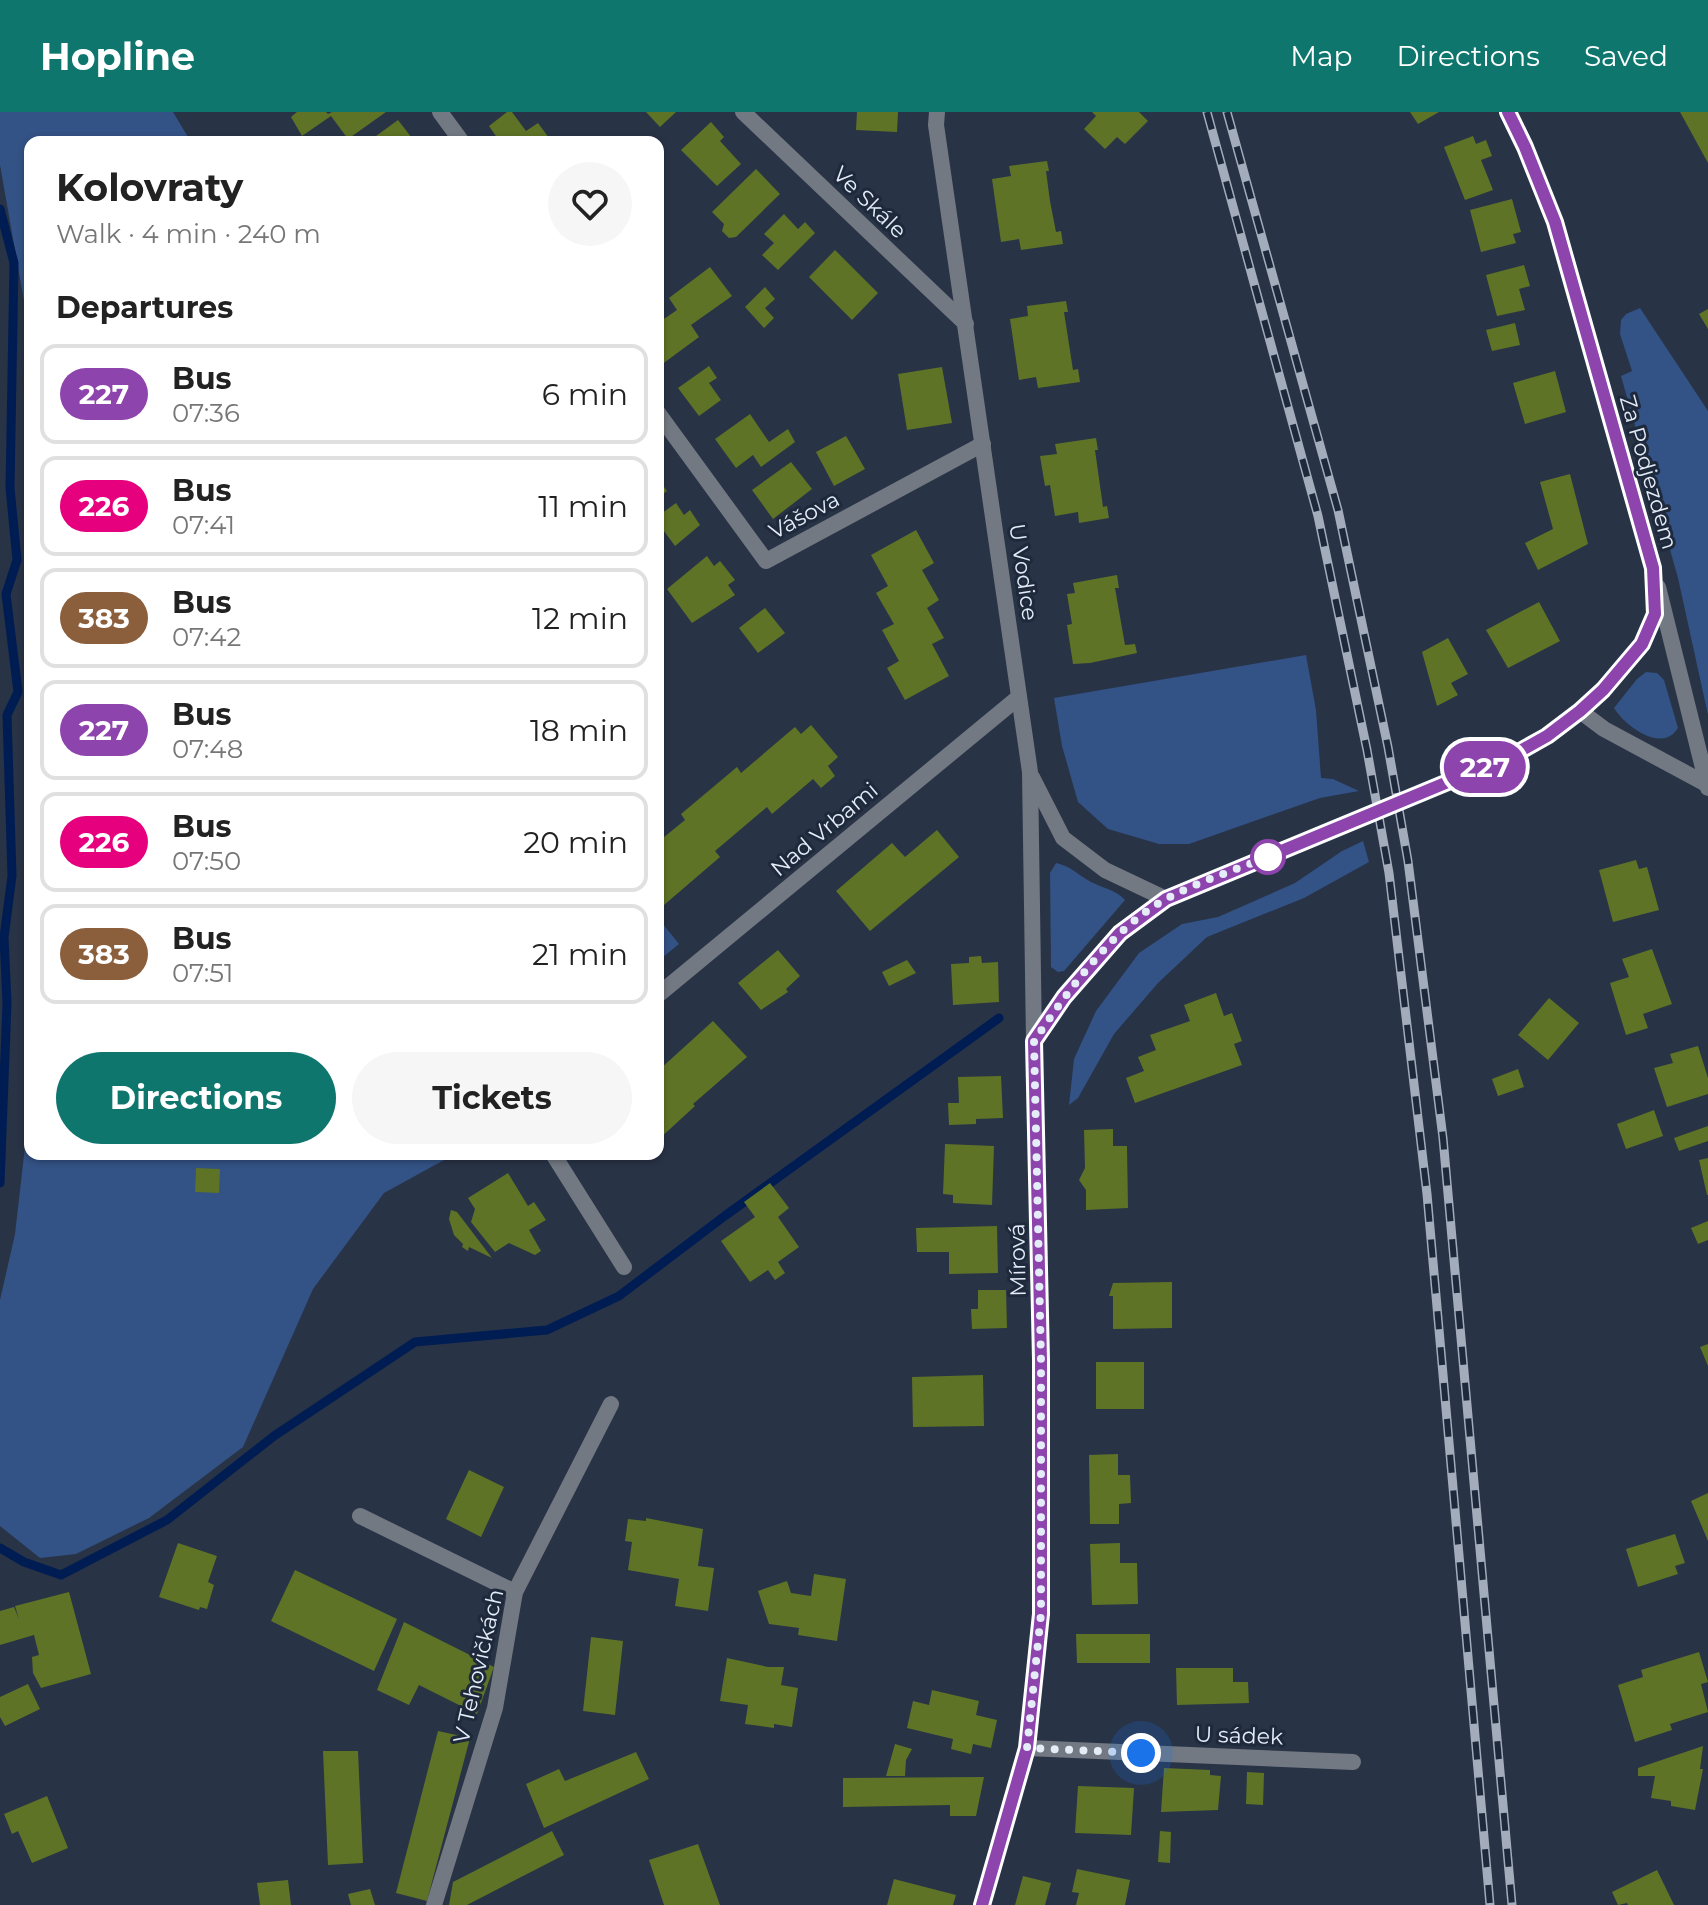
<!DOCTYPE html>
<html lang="en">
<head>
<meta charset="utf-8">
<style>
  :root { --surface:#fff; --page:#f6f6f6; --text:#222; --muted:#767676; --line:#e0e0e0; --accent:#0f766e }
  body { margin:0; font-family:Montserrat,sans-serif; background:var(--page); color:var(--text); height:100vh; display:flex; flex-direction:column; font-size:30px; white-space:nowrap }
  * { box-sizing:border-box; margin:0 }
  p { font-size:26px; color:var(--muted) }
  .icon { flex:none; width:44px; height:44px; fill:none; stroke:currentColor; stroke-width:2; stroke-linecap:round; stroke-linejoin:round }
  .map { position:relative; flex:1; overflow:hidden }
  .sheet { position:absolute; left:24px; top:24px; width:640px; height:1024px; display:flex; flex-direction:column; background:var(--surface); border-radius:16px; box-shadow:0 2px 6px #0004 }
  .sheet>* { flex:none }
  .badge { padding:0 16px; border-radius:26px; font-size:28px; line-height:52px }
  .you { position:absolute; width:40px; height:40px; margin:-20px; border:6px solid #fff; border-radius:50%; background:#1a73e8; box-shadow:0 0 0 12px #1a73e833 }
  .map>.badge { position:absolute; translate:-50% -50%; box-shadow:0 0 0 4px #fff }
  h2 { padding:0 32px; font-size:30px; line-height:72px }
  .round { display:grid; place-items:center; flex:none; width:84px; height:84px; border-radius:42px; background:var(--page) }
  .overview { display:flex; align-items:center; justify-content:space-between; height:136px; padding:0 32px }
  h1 { font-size:38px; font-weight:700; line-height:60px }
  .action { display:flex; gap:16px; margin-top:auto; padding:16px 32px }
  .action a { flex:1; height:92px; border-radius:48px; background:var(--accent); color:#fff; font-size:32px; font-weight:700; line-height:92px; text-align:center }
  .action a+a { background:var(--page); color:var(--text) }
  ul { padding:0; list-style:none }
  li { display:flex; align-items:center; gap:24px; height:100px; margin:0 16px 12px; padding:0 16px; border:4px solid var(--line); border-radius:16px }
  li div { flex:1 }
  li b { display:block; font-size:30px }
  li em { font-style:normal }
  li .badge { min-width:88px; font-weight:700; text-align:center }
  header { display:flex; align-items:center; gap:48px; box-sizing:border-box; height:112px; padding:0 40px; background:var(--accent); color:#fff }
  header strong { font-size:38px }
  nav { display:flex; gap:44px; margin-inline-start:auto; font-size:28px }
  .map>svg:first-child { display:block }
  .green { fill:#335285 }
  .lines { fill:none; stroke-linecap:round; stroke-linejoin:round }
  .stream { stroke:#001d53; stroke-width:9 }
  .building { fill:#5e7326 }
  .minor { stroke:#737982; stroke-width:16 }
  .tertiary { stroke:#737982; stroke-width:16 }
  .rail-casing { stroke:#a3acbb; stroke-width:9 }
  .rail { stroke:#1e293b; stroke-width:6; stroke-dasharray:18; stroke-linecap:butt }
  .line-casing { stroke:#fff; stroke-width:18 }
  .line { stroke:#8e44ad; stroke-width:12 }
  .walk { stroke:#e4ecf8; stroke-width:8; stroke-dasharray:0 14.4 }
  .stop-dot { fill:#fff; stroke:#8e44ad; stroke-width:4 }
  .labels { text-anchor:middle; stroke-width:6; stroke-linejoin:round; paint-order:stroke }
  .street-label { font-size:22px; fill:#e4ecf8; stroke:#1e293b }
</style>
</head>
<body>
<header>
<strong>Hopline</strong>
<nav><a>Map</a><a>Directions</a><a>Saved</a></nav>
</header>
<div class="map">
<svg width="1708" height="1793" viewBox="0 0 1708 1793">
  <rect width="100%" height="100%" fill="#283346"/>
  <!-- green -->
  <g class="green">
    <path d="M0,0H173L191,30H30V223L0,53Z"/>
    <path d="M1640,196L1708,299V603L1678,466L1621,264L1632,259L1620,222L1621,208L1626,202Z"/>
    <path d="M30,487V1042H455L384,1081L313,1177L243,1335L149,1406L76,1442L40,1446L0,1414V1188L15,1122L30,991L27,488Z"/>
    <path d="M1306,543L1316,598L1321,666L1333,667L1359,679L1320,686L1189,732H1159L1108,717L1078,690L1062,634L1054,586Z"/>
    <path d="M1646,560L1657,561L1664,568L1678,616C1662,642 1625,614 1614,596L1637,567Z"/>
    <path d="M1363,729L1369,750L1304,786L1207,825L1158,871L1114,922L1078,986L1069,993L1074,947L1096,899L1139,841L1182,812L1218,805L1295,771L1342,739Z"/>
    <path d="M1056,751C1071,754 1078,763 1091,770C1103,776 1116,778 1125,788L1064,859L1058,860L1051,855L1050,761Z"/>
    <path d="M658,806L679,832L658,849Z"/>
  </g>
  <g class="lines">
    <!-- stream -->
    <g class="stream">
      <path d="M0,97L14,151L10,376L17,448L6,482L18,580L7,603L12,764L4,825L7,891L0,1071"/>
      <path d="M0,1436L24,1450L61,1463L167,1408L274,1324L415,1230L547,1218L619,1184L726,1103L999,906"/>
    </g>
  </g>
  <!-- building -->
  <g class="building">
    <path d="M297,0H326L328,2L332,0H386L348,27L331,4L302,24L291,5Z"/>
    <path d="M507,0H512L526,19L538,11L549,26L544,30H500L489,14Z"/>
    <path d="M646,0H676L660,15Z"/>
    <path d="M857,0H898L897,20L856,18Z"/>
    <path d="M1092,0H1139L1148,9L1125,32L1117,25L1105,37L1084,17L1096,4Z"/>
    <path d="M1410,0H1439L1418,12Z"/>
    <path d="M1680,0H1708V51Z"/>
    <path d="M398,8L415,30H381L376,24Z"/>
    <path d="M711,10L724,25L720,29L741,52L717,74L681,38Z"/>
    <path d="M1473,24L1476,32L1486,28L1492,44L1481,48L1493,78L1465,88L1444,35Z"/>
    <path d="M1047,49L1049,59H1046L1050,89L1056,120L1061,119L1063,132L1021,138L1019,127L1001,130L992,67L1011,64L1009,54Z"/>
    <path d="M756,57L780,82L736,125L729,126L722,119L724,112L712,100Z"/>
    <path d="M1512,87L1521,120L1513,122L1516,131L1481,140L1470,98Z"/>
    <path d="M784,102L798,117L805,110L815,121L778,158L762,143L774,131L764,122Z"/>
    <path d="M835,138L878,181L852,208L809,165Z"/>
    <path d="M1524,153L1530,174L1519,177L1525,198L1497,204L1486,163Z"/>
    <path d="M710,155L732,184L691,213L699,225L661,253L658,248V211L677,198L669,186Z"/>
    <path d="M765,175L775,187L765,196L774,206L764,216L745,195Z"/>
    <path d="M1066,189L1068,200H1064L1073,258L1078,257L1080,270L1038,276L1036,265L1019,268L1010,207L1028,204L1027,194Z"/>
    <path d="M1708,197V217L1699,202Z"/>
    <path d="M1515,211L1520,233L1492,239L1486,218Z"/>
    <path d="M709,254L717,266L709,271L721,288L699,304L678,276Z"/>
    <path d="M942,255L952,311L907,318L898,262Z"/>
    <path d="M1555,259L1566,300L1525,312L1513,271Z"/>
    <path d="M750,302L769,330L788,317L795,330L761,355L753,343L736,356L715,327Z"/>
    <path d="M846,324L865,357L834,374L816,340Z"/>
    <path d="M1096,326L1098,338H1095L1103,395L1107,394L1109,406L1079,411L1078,400L1055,404L1050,373L1045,374L1040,344L1057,342L1055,332Z"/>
    <path d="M791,350L812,377L773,407L752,378Z"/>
    <path d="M1570,362L1588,432L1538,458L1525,431L1553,417L1540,370Z"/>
    <path d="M658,367L667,379L658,386Z"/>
    <path d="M676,391L684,403L690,398L700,413L675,434L658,411V404Z"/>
    <path d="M916,418L934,451L922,458L939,488L927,496L944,526L932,532L949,564L905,588L887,556L899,549L882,518L894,512L876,481L888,474L871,443Z"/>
    <path d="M707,444L714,454L720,449L735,468L728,473L735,483L692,511L667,477Z"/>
    <path d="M1117,463L1119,476H1115L1125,533L1135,532L1137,541L1090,551L1073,552L1067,513L1072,512L1067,482L1075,481L1073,471Z"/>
    <path d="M1539,490L1560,529L1508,556L1486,518Z"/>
    <path d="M765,496L785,521L758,541L739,516Z"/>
    <path d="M1448,526L1468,562L1451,571L1458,583L1437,594L1422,540Z"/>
    <path d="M811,613L838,645L828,654L835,664L821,676L813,667L772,702L767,695L715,739L720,745L664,793L658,785V730L685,708L681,702L737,655L741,661L795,615L801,622Z"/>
    <path d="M937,718L959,745L870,819L836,779L892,731L905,745Z"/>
    <path d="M1636,748L1639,757L1647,755L1659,798L1613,810L1599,758Z"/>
    <path d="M1652,837L1672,892L1643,902L1648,916L1626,923L1610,871L1629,865L1622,847Z"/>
    <path d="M778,838L800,864L786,877L788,880L761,898L738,871Z"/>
    <path d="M981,844L982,851L998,850L999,890L953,893L951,852L969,851V845Z"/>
    <path d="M907,848L916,861L889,874L882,860Z"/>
    <path d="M1216,881L1224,904L1232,901L1242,929L1234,932L1242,953L1135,991L1126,966L1144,959L1138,945L1156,938L1150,923L1190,909L1184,893Z"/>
    <path d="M1549,886L1579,911L1548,948L1518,923Z"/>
    <path d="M713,909L747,945L693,992L695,994L658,1028V964L663,959L660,957Z"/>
    <path d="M1698,934L1708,966V982L1667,995L1654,956L1673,951L1670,942Z"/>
    <path d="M1518,957L1524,975L1498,984L1492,967Z"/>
    <path d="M1001,964L1003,1006L976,1007V1012L949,1013L948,991H959L958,965Z"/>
    <path d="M1654,998L1663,1024L1626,1037L1617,1012Z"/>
    <path d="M1708,1014V1029L1679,1039L1674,1026Z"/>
    <path d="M1113,1017V1034H1127L1128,1096L1086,1098V1078L1079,1068L1085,1056L1084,1018Z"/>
    <path d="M945,1032L994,1034L992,1093L953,1091V1083L943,1082Z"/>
    <path d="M1708,1046V1083H1707L1699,1048Z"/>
    <path d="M196,1056L220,1057L219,1081L195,1080Z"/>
    <path d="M508,1061L528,1094L534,1090L546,1108L529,1118L541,1139L535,1143L509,1131L495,1140L471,1110L475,1097L468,1086Z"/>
    <path d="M770,1071L789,1096L778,1105L799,1135L778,1150L785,1161L775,1168L768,1158L750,1170L721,1129L755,1105L744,1090Z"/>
    <path d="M451,1098L457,1100L492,1146L469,1135L468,1139L462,1135L463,1132L454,1123L449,1107Z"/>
    <path d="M1708,1109V1128L1698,1132L1691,1116Z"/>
    <path d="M997,1114L998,1161L949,1162V1140H917L916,1116Z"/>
    <path d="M1172,1170V1216L1113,1217V1184H1109L1113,1171Z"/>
    <path d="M978,1178H1006L1007,1216L972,1217L971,1197H978Z"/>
    <path d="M1708,1232V1254L1700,1235Z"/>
    <rect x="1096" y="1250" width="48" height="47"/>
    <path d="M983,1263L984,1314L913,1315L912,1265Z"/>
    <path d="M1118,1342V1363H1130L1131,1391L1119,1392V1412H1090L1089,1343Z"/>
    <path d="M469,1358L504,1375L481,1425L446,1407Z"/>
    <path d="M1708,1381V1429L1691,1389Z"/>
    <path d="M646,1406L703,1417L698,1454L714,1456L708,1499L675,1494L679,1467L628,1458L632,1430L625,1429L628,1407L646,1409Z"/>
    <path d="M1675,1422L1685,1451L1675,1454L1678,1462L1638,1475L1626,1437Z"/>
    <path d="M178,1431L217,1444L208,1470L214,1473L207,1497L200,1495L199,1498L159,1485Z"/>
    <path d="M1120,1431V1451H1137L1138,1492L1092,1493L1090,1432Z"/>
    <path d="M295,1458L397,1507L374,1559L271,1509Z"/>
    <path d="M814,1462L846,1467L837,1529L798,1523L799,1516L769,1512L758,1479L787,1469L791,1481L811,1484Z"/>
    <path d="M69,1480L91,1562L41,1576L33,1561L32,1545L39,1543L34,1523L0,1533V1499L14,1495L19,1507L15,1494Z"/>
    <path d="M404,1510L494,1555L477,1602L419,1573L409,1593L377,1578Z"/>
    <path d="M1076,1522H1150V1551H1077Z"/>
    <path d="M591,1525L623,1529L615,1603L583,1599Z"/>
    <path d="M1699,1540L1708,1570L1701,1572L1708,1600L1670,1612L1672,1618L1635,1630L1618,1573L1643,1565L1641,1558Z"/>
    <path d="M727,1546L768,1555H784L781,1573L798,1576L792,1615L774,1612V1616L745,1612L748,1593L720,1589Z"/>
    <path d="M1176,1556H1233V1570H1248L1249,1591L1177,1593Z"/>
    <path d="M28,1572L40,1597L5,1614L0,1605V1585Z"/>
    <path d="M932,1578L979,1589L976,1603L997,1608L991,1636L973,1632L971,1642L951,1637L953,1627L907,1616L913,1589L929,1593Z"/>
    <path d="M438,1619L470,1626L427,1789L396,1781Z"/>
    <path d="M895,1632L912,1637L906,1648L905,1664H886Z"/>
    <path d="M1703,1634L1700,1657H1703L1695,1698L1671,1694V1689L1651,1686L1655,1664H1638V1656Z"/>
    <path d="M323,1639H358L363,1751L328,1753Z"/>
    <path d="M636,1640L649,1667L544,1716L526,1672L559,1657L565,1669Z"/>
    <path d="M1164,1656L1210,1658V1663L1221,1664L1218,1698L1161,1700Z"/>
    <path d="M1247,1660L1264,1661L1263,1693L1246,1692Z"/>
    <path d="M984,1665L976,1704H950V1693L843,1695V1666Z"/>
    <path d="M1078,1674L1134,1676L1131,1723L1075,1721Z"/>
    <path d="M47,1684L68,1736L32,1751L18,1719L12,1722L4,1702Z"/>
    <path d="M552,1719L564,1743L467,1793H449L453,1770Z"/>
    <path d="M1160,1719L1171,1720L1170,1751L1158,1750Z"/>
    <path d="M698,1732L720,1793H664L649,1748Z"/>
    <path d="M1077,1757L1130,1768L1125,1793H1076L1079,1781L1072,1780Z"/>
    <path d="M1657,1758L1674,1793H1628L1627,1791L1618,1793L1612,1780Z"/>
    <path d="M1023,1764L1051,1771L1045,1793H1015Z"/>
    <path d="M894,1767L956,1783L953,1793H887Z"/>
    <path d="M288,1768L291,1793H260L257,1771Z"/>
    <path d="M370,1777L375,1793H351L348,1782Z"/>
  </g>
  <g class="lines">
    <!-- minor -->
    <g class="minor">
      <path d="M440,0L462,30"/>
      <path d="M743,0L966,212"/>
      <path d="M937,0L936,13L1030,660L1034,929"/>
      <path d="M658,301L766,449L983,332"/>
      <path d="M1658,475L1708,676"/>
      <path d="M1580,599L1604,617L1708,673"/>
      <path d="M1032,665L1063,726L1105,758L1166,787"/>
      <path d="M658,883L1019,585"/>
      <path d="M553,1042L624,1155"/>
      <path d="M360,1404L515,1480"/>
      <path d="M1027,1636L1353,1650"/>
      <path d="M434,1793L495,1596L515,1480L611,1292"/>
    </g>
    <!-- tertiary -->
    <path class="tertiary" d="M982,1793L1027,1636L1041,1502V1248L1034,929L1064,885L1120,821L1166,787L1513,643L1547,624L1580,599L1603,578L1642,532L1655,502L1653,456L1555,110L1525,35L1508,0"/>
    <!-- rail casing -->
    <g class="rail-casing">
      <g id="rail">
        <path d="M1207,0L1318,404L1367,638L1389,761L1427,1082L1490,1793"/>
        <path d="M1227,0L1338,398L1388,635L1408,749L1443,1026L1512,1793"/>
      </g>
    </g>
    <!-- rail -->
    <use href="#rail" class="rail"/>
  </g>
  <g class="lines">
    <!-- line casing -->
    <g class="line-casing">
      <path id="line" d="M982,1793L1027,1636L1041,1502V1248L1034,929L1064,885L1120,821L1166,787L1513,643L1547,624L1580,599L1603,578L1642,532L1655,502L1653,456L1555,110L1525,35L1508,0"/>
    </g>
    <!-- line -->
    <use href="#line" class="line"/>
    <!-- walk -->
    <path class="walk" d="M1141,1641L1027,1636L1041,1502V1248L1034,929C1068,879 1113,815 1168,786C1202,768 1241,756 1276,742L1268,745"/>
  </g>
  <!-- markers -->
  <circle class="stop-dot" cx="1268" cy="745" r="16"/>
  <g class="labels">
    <!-- street labels -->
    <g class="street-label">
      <text transform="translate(870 90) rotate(44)" y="8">Ve Skále</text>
      <text transform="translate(1649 360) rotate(74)" y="8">Za Podjezdem</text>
      <text transform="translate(804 403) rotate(-28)" y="8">Vášova</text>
      <text transform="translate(1024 460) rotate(82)" y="8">U Vodice</text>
      <text transform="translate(824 717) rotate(-40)" y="8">Nad Vrbami</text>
      <text transform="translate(1017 1148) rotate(-91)" y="8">Mírová</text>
      <text transform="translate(478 1554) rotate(-77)" y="8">V Tehovičkách</text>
      <text transform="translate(1239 1623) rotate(2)" y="8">U sádek</text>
    </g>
  </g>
</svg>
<div class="you" style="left:1141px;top:1641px"></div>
<b class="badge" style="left:1485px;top:655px;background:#8e44ad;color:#fff">227</b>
<section class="sheet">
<div class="overview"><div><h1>Kolovraty</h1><p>Walk · 4 min · 240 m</p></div><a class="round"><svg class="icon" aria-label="heart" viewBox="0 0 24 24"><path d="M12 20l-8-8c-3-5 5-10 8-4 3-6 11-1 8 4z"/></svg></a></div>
<h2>Departures</h2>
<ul>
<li><span class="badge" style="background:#8e44ad;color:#fff">227</span><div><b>Bus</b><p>07:36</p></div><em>6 min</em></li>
<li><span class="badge" style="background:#e6007e;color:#fff">226</span><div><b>Bus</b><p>07:41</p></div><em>11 min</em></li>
<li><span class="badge" style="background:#8b5e3c;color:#fff">383</span><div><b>Bus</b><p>07:42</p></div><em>12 min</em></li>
<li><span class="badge" style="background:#8e44ad;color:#fff">227</span><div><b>Bus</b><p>07:48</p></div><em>18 min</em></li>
<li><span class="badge" style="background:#e6007e;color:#fff">226</span><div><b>Bus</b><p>07:50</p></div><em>20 min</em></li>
<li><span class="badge" style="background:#8b5e3c;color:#fff">383</span><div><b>Bus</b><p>07:51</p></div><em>21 min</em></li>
</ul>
<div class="action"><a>Directions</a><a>Tickets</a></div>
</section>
</div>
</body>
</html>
